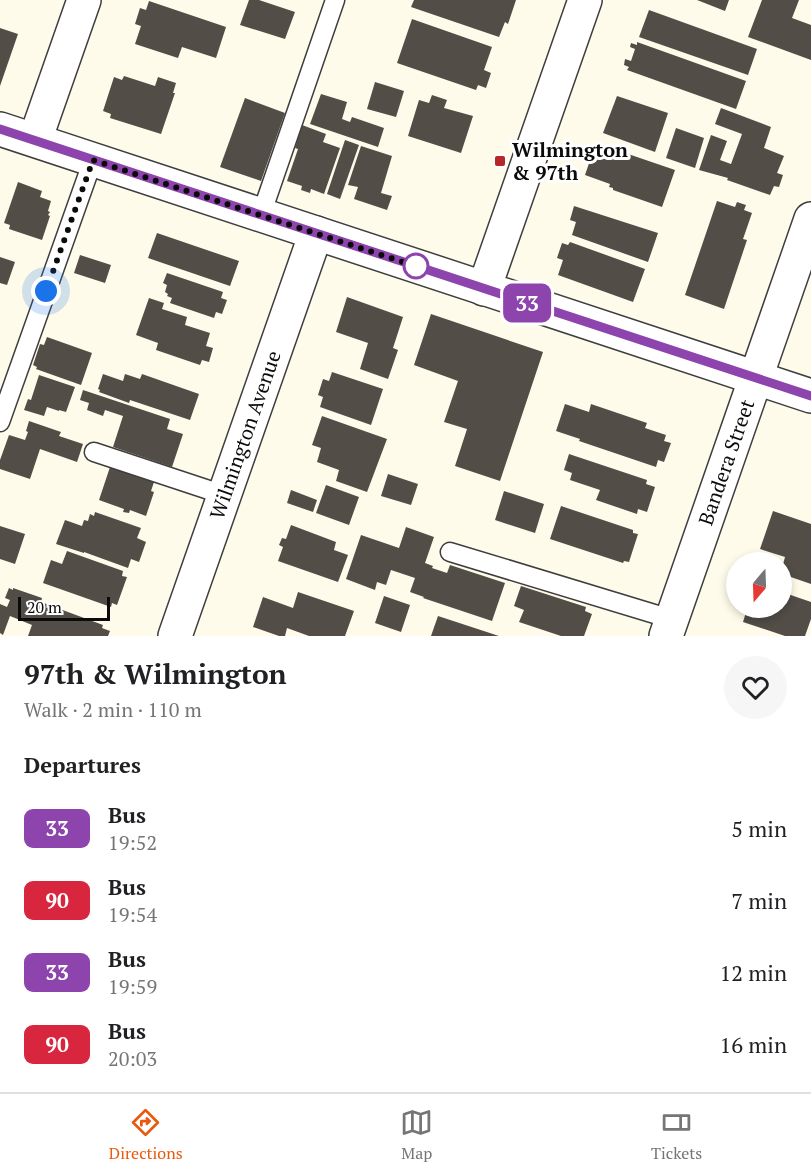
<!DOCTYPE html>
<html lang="en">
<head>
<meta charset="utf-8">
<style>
  :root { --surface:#fff; --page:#f6f6f6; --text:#202124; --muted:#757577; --line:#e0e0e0; --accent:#ea580c }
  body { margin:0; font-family:"PT Serif",serif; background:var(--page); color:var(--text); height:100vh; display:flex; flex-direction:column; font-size:22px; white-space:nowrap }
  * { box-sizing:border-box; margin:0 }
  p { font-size:20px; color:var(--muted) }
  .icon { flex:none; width:33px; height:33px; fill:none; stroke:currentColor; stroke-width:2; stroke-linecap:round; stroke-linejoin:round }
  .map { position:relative; height:636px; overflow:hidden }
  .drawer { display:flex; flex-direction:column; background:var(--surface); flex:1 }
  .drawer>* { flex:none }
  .badge { padding:0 12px; border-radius:9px; font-size:21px; line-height:39px }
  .needle { width:39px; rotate:199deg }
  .tools { position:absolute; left:726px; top:552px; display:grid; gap:12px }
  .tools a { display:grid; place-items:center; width:66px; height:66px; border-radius:50%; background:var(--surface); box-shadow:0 3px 9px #0003; font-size:30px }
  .scale { position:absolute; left:18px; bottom:15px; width:92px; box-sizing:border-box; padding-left:6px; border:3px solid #0b0b0b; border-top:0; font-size:16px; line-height:21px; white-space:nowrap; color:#0b0b0b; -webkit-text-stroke:4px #fff; paint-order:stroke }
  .you { position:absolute; width:30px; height:30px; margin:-15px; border:4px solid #fff; border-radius:50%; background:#1a73e8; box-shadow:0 0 0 9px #1a73e833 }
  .map>.badge { position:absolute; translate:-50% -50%; box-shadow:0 0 0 3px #fff }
  h2 { padding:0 24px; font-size:22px; line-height:54px }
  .round { display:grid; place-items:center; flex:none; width:63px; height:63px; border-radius:32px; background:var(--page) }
  .headline { display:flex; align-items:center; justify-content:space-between; height:102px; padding:0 24px }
  h1 { font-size:28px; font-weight:700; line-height:45px }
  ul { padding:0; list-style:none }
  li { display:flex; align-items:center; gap:18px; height:72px; padding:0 24px }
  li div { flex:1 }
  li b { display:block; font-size:22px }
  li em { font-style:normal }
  li .badge { min-width:66px; font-weight:700; text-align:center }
  .tabs { display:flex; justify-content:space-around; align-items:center; height:84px; border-top:2px solid var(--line); background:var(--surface); font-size:16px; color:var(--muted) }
  .tabs a { display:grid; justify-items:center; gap:3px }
  .tabs .selected { color:var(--accent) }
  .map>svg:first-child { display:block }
  .building { fill:#534d48 }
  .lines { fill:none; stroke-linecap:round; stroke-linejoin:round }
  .service-casing { stroke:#3e3e3e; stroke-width:21 }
  .minor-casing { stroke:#3e3e3e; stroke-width:36 }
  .tertiary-casing { stroke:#3e3e3e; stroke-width:36 }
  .service { stroke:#fff; stroke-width:18 }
  .minor { stroke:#fff; stroke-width:33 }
  .tertiary { stroke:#fff; stroke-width:33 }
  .line-casing { stroke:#fff; stroke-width:14 }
  .line { stroke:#8e44ad; stroke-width:9 }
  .walk { stroke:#0b0b0b; stroke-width:6; stroke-dasharray:0 10.8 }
  .poi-dot { fill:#b72729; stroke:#fff; stroke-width:2 }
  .stop-dot { fill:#fff; stroke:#8e44ad; stroke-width:3 }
  .labels { text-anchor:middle; stroke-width:6; stroke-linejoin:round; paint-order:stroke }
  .poi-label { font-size:20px; font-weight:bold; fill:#0b0b0b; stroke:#fff; text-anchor:start }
  .street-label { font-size:20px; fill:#0b0b0b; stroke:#fff }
</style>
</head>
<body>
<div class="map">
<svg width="811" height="636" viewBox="0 0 811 636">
  <rect width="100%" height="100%" fill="#fffbea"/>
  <!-- building -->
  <g class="building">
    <path d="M249,0H259L295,12L285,39L240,25Z"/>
    <path d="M414,0H516L508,24L505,22L499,37L411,7Z"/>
    <path d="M697,0H729L725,11Z"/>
    <path d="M762,0H799L792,18L811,25V60L748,37Z"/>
    <path d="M149,1L226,27L216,58L182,47L178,58L135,44L141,26L135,24L140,8L146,10Z"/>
    <path d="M649,10L757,49L748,75L639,37Z"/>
    <path d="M412,19L492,47L484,70L491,73L486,88L478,85L476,90L397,63Z"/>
    <path d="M0,28L18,34L0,86Z"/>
    <path d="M637,42L746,81L736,109L627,70L629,67L624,65L625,59L631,61L635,49L630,47L631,43L637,45Z"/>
    <path d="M124,76L155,86L158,77L176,83L173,93H175L161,134L110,118L111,114L103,111L114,77L122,80Z"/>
    <path d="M375,82L404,91L396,117L367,109Z"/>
    <path d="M321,94L347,102L342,119L350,122L352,117L384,128L378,147L310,124Z"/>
    <path d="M432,95L447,100L444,108L473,116L461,153L408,136L419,100L429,103Z"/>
    <path d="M617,96L668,113L655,152L603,133Z"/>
    <path d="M245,98L285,113L261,181L220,167Z"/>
    <path d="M721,108L771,127L764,148L784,156L777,173L783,175L779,187L774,186L770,195L727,180L728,178L699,170L711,135L727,141L720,160L731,164L742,134L715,124Z"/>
    <path d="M302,125L326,134L323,142L340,148L324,194L311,189L310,193L301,190L302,186L287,181L298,149L295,148Z"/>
    <path d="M676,128L704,138L695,168L666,158Z"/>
    <path d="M345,140L359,145L340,199L327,194Z"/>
    <path d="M596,143L675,170L662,207L613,190V188L609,187L610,184L585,175Z"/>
    <path d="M361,146L392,156L381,193L392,196L387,210L354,199L358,187L348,185Z"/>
    <path d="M18,182L42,191L40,197L51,201L48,211L50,212L48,215L50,216L42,240L9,229L10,225L4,223Z"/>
    <path d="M717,201L735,207L737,202L746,205L744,210L752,213L743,239L747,240L724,309L685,295Z"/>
    <path d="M574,206L658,233L648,262L572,235L576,222L570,220Z"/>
    <path d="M157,233L239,261L230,286L148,258Z"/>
    <path d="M570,242L645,269L633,302L558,275L563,260L557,258L562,243L568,245Z"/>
    <path d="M80,255L111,265L105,283L74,273Z"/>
    <path d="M0,257L15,262L7,285L0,283Z"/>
    <path d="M167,273L223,292L221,298L227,300L222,314L216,312L214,318L170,303L172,298L167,296L168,294L165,292L167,285L163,283Z"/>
    <path d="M347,297L403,317L393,348L398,350L388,379L360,369L368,343L336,332Z"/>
    <path d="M149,298L164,303L162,309L187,317L185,325L210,333L206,346L213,348L209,362L202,360L200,365L156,350L158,343L136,335Z"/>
    <path d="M431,314L543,352L500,481L455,466L467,429L444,422L458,381L414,365Z"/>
    <path d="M47,337L92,353L81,385L36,369L37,367L33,365L40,344L44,345Z"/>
    <path d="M332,372L383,389L371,425L320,407L323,397L318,395L323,379L329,381Z"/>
    <path d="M103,374L123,381L125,374L140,379L142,374L199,394L190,420L130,400L129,403L99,392L100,390L98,389Z"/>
    <path d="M39,375L75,387L66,412L59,410V411L47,407L44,416L24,410L28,399L31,400Z"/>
    <path d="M83,390L170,419L167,429L183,434L172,467L113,447L123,416L105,410L103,416L87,410L89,403L80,400Z"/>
    <path d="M565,404L589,412L591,404L647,423L645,428L666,435L664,441L671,443L664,462L658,460L656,467L579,441L580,439L556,431Z"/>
    <path d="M322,416L387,439L367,492L336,481L339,470L317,462L321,448L312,445Z"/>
    <path d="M29,421L61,432L59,436L83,444L77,462L40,449L30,479L0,469V460L9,435L25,440L28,432L26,431Z"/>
    <path d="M569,454L647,480L646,484L655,487L647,512L638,509L637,514L596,500L600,490L570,480L572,473L564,470Z"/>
    <path d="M111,464L155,479L151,491L154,492L146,516L130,510L129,513L123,512L124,509L99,500Z"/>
    <path d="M388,474L418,484L411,505L381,496Z"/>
    <path d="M326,485L359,497L349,525L316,513Z"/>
    <path d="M291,490L317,500L313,512L287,503Z"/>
    <path d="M504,491L544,504L535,533L495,520Z"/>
    <path d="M561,506L633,530V533L638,534L629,562L624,561L623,563L550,539Z"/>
    <path d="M773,511L811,524V584L782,574V568L785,557L760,549Z"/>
    <path d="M95,512L141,528L137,538L146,542L139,562L131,559L128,568L84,552V553L56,544L65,520L82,526L84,520L88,521L90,514L94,516Z"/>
    <path d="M291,525L336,542L334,550L348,555L338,582L278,561L283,547L279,545L282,538L286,539Z"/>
    <path d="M0,526L25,534L15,564L0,559Z"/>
    <path d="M406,527L434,537L425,563L433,566L432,568L447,573L450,565L505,583L492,621L423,598L424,597L410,592L415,578L391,570L386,585L377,582L375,590L346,579L361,535L399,548Z"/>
    <path d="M67,551L123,571L122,576L127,577L117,605L112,603L111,607L43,583L51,560L62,564Z"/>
    <path d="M521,586L586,607L585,611L592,614L584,636H561L519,622L524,610L514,606Z"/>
    <path d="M9,588L13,590V588L42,598L41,602L103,625L102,628L110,631L108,636H28L32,625L10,616L3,635L0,633V604L7,607L10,600L5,598Z"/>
    <path d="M298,592L354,611L345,636H309L287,628L285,636H279L253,627L263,597L293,608Z"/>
    <path d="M782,592L811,602V619L805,636H785L743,622L747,609L744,608H782Z"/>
    <path d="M384,596L410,605L401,632L375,623Z"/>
    <path d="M438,616L499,636H431Z"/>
  </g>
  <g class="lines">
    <!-- service casing -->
    <g class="service-casing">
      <g id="service">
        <path d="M261,215L335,0"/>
        <path d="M0,422L93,160"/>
        <path d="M94,452L224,495"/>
        <path d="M450,552L671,619"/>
      </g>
    </g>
    <!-- minor casing -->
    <g class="minor-casing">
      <g id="minor">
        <path d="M35,140L84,0"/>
        <path id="s1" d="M175,636L316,233"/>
        <path id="s2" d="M666,636L811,219"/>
      </g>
    </g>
    <!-- tertiary casing -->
    <g class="tertiary-casing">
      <g id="tertiary">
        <path d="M0,129L811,396"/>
        <path d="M484,289L585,0"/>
      </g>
    </g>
    <!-- service -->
    <use href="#service" class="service"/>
    <!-- minor -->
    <use href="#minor" class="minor"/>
    <!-- tertiary -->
    <use href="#tertiary" class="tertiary"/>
  </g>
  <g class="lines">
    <!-- line casing -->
    <g class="line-casing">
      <path id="line" d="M0,129L811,396"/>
    </g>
    <!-- line -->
    <use href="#line" class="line"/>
    <!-- walk -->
    <path class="walk" d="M46,291L93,160L421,268L416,266"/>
  </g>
  <!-- markers -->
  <rect class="poi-dot" x="494" y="155" width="12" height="12" rx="3"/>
  <circle class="stop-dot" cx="416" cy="266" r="12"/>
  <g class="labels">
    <!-- poi labels -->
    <g class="poi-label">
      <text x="512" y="157">Wilmington<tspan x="512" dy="23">&amp; 97th</tspan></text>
    </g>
    <!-- street labels -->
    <g class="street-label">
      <text dy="7" stroke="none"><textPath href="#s1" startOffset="213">Wilmington Avenue</textPath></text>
      <text dy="7" stroke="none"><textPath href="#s2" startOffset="184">Bandera Street</textPath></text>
    </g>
  </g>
</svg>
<div class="tools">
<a><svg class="needle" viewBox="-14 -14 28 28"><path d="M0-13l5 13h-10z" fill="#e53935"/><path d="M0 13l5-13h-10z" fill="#757577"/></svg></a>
</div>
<div class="scale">20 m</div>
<div class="you" style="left:46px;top:291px"></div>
<b class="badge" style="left:527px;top:303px;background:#8e44ad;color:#fff">33</b>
</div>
<section class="drawer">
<div class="headline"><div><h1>97th &amp; Wilmington</h1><p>Walk · 2 min · 110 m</p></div><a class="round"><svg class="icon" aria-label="heart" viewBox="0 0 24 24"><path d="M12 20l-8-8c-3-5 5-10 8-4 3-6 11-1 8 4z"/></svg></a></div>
<h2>Departures</h2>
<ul>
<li><span class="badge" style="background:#8e44ad;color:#fff">33</span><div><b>Bus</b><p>19:52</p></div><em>5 min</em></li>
<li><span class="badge" style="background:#d7263d;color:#fff">90</span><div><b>Bus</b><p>19:54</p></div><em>7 min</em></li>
<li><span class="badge" style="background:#8e44ad;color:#fff">33</span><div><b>Bus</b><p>19:59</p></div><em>12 min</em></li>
<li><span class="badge" style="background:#d7263d;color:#fff">90</span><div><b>Bus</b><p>20:03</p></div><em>16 min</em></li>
</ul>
</section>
<nav class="tabs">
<a class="selected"><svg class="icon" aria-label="directions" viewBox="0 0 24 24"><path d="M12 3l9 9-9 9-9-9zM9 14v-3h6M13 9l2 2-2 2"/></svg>Directions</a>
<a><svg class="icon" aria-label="map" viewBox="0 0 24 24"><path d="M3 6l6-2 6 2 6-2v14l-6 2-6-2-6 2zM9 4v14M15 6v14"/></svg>Map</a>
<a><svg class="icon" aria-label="tickets" viewBox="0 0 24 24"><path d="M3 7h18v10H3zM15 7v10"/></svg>Tickets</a>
</nav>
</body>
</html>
